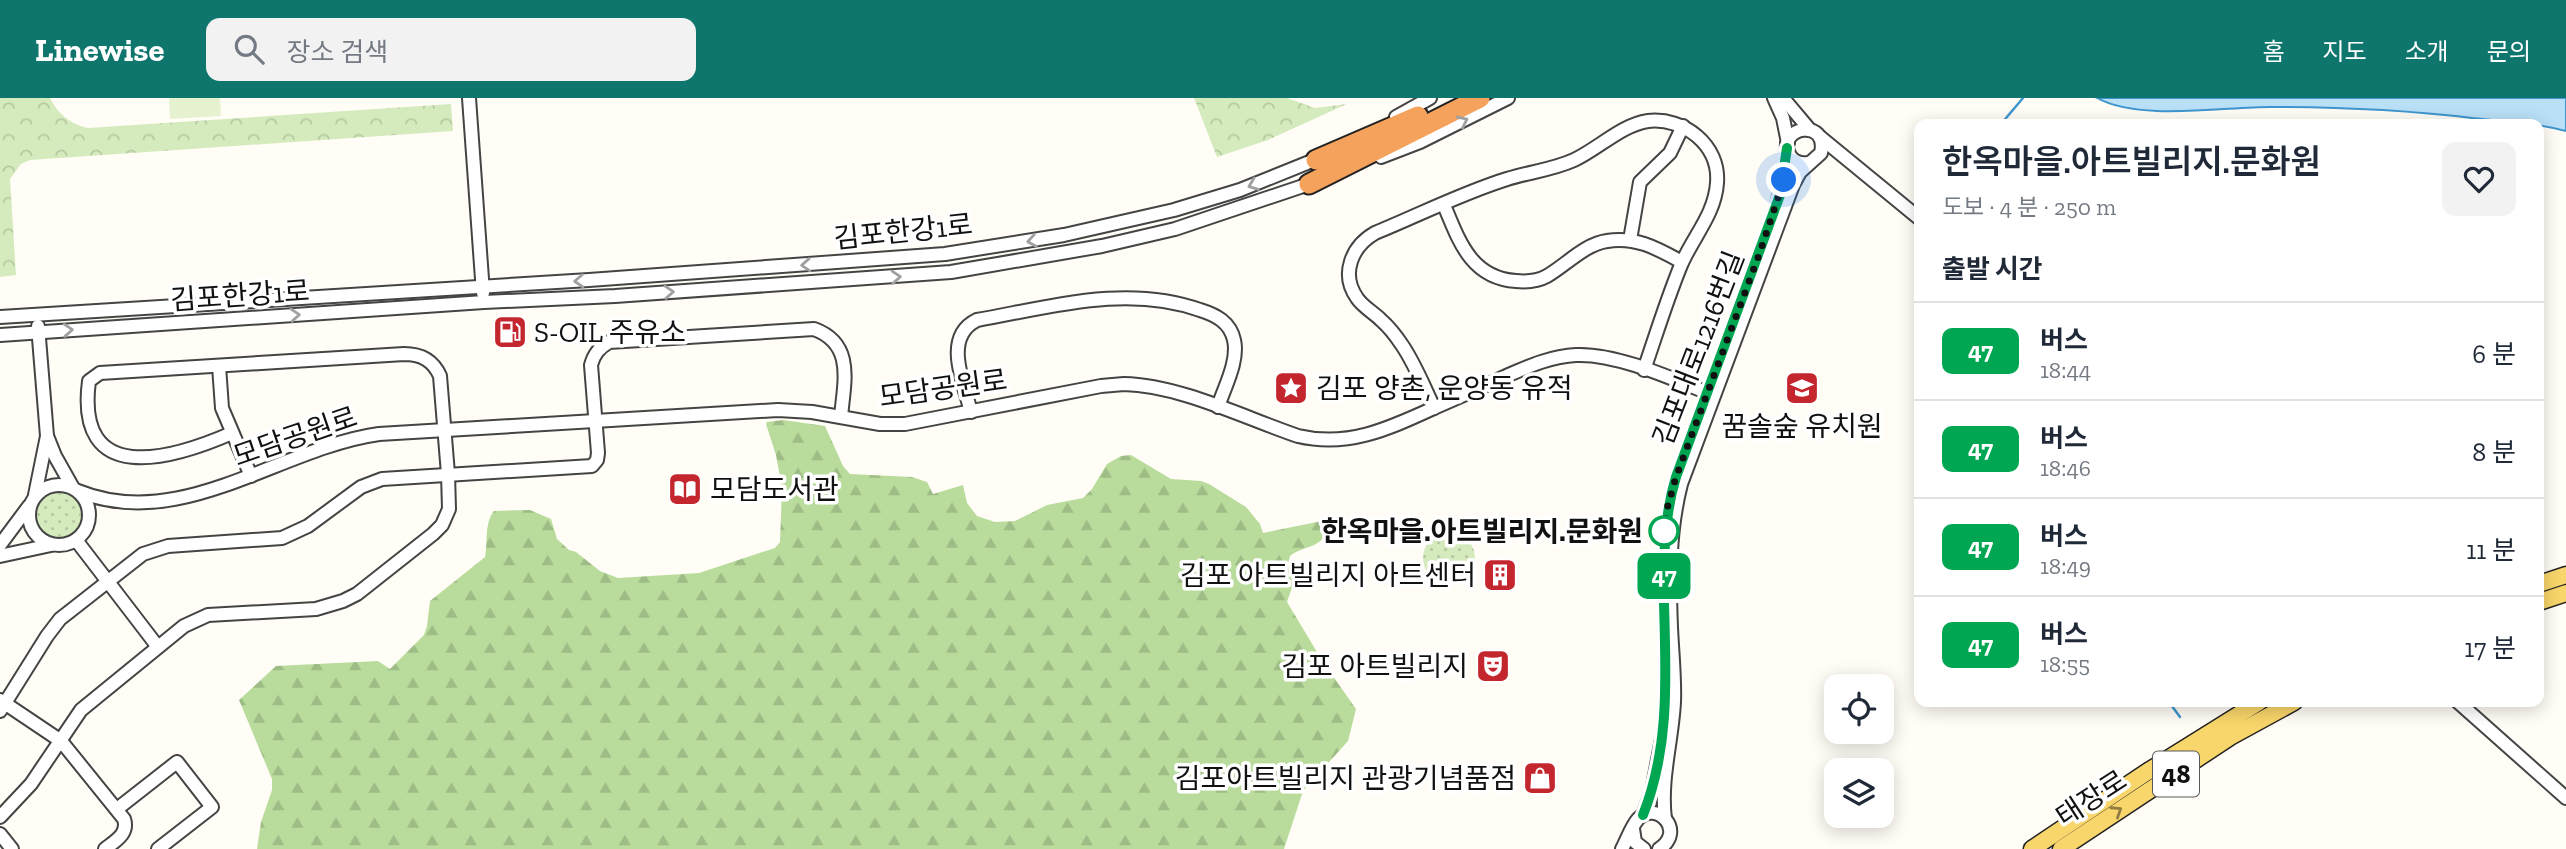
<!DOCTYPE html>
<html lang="ko">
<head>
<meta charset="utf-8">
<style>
  :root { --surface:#fff; --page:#f2f2f3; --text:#1f2937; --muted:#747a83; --line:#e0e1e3; --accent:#0f766e }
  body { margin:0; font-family:"Zilla Slab","Noto Sans KR",serif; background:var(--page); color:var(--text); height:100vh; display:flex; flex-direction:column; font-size:26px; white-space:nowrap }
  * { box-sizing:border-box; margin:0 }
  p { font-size:23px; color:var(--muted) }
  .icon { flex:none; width:38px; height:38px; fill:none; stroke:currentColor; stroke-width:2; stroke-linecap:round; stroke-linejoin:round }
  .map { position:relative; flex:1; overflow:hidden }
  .details { position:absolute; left:1914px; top:21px; width:630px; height:588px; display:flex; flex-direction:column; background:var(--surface); border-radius:14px; box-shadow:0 4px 18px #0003 }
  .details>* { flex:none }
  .badge { padding:0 14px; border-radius:10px; font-size:24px; line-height:46px }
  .buttons { position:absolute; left:1824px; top:576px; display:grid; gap:14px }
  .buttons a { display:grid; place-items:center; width:70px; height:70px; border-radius:14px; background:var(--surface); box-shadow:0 4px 18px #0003; font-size:35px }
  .you { position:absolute; width:35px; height:35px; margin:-18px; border:5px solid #fff; border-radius:50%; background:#1a73e8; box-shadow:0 0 0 10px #1a73e833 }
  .map>.badge { position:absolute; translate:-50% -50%; box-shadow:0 0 0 4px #fff }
  h2 { padding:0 28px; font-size:26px; line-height:63px }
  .round { display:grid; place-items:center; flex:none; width:74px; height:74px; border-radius:14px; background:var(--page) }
  .overview { display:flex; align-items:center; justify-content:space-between; height:119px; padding:0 28px }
  h1 { font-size:33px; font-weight:600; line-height:52px }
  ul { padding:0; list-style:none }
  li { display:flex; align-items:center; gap:21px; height:98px; padding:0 28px; border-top:2px solid var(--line) }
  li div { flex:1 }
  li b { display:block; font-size:26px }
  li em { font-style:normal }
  li .badge { min-width:77px; font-weight:700; text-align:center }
  header { display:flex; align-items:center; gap:42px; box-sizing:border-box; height:98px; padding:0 35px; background:var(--accent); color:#fff }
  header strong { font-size:33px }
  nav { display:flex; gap:38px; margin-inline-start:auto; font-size:24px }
  .search { width:490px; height:63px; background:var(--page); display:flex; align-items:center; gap:18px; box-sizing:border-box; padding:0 24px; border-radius:14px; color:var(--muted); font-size:26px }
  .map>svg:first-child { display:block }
  .grass { fill:url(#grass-dots) }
  .forest { fill:url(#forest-firs) }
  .park { fill:url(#park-crowns) }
  .pitch { fill:#e6f2cf }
  .water { fill:#b9e0f7; stroke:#3f96cf; stroke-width:2 }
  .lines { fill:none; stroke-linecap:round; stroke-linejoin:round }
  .stream { stroke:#3f96cf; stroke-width:2.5 }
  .minor-casing { stroke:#444; stroke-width:16 }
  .major-casing { stroke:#222; stroke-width:19 }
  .highway-casing { stroke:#222; stroke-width:23 }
  .minor { stroke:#fff; stroke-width:12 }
  .major { stroke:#f9d66b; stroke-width:16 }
  .highway { stroke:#f5a25d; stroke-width:19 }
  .oneway { stroke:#a0a0a0 }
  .oneway2 { stroke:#917d42 }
  .line-casing { stroke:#fff; stroke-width:16 }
  .line { stroke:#00a651; stroke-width:10 }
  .walk { stroke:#111; stroke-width:7; stroke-dasharray:0 12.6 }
  .stop-dot { fill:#fff; stroke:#00a651; stroke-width:3.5 }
  .labels { text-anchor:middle; stroke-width:7; stroke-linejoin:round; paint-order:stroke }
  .shield { fill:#fff; stroke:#585858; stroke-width:2 }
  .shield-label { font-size:26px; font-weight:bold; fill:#111 }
  .street-label { font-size:28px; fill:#111; stroke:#fff }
  .poi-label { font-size:28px; fill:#111; stroke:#fff; text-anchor:start }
  .stop-label { font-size:28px; font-weight:bold; fill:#111; stroke:#fff; text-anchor:end }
</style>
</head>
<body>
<header>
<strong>Linewise</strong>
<div class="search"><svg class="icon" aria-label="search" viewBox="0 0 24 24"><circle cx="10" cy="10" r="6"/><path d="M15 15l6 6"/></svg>장소 검색</div>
<nav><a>홈</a><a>지도</a><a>소개</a><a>문의</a></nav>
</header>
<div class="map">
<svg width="2566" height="751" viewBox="0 0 2566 751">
  <defs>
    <pattern id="grass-dots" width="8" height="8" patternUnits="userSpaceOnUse" patternTransform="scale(1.75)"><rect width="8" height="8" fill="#d5ebbd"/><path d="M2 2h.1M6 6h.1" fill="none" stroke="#b6c8a1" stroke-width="1.8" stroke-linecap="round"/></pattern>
    <pattern id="forest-firs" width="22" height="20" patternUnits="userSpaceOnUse" patternTransform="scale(1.75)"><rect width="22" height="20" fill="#b9dc9c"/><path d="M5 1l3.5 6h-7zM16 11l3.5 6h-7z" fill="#9ebc85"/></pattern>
    <pattern id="park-crowns" width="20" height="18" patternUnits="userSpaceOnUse" patternTransform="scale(1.75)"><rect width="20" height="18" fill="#d5ebbd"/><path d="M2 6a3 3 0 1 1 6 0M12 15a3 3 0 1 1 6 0" fill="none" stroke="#b6c8a1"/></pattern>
  </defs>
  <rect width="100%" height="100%" fill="#fffdf5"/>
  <!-- grass -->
  <g class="grass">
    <circle cx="59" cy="417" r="24"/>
    <circle cx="1449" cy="460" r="26"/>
  </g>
  <!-- forest -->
  <path class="forest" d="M783,322L825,328L843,368L850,376L912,379L927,384L933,396L963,387L967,405L977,418L995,424L1015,423L1047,407L1083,400L1092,391L1107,366L1121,358L1131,357L1171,381L1201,383L1209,386L1246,409L1260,426L1263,435L1322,423L1325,425C1329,451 1305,446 1290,458L1288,466L1294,483L1287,504L1323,564L1356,611L1348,643L1303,693L1284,751H257L261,724L272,692V681L239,602L276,568L378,563L390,571L424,537L427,528L430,503L485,459C488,445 484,425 494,413L530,412L551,421L557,441L569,452L576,454L600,473L618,480L699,475L775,450L780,444L782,390L776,357L766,326L767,324Z"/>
  <!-- park -->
  <g class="park">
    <path d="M0,0H50C58,16 70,26 88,30L451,6L453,33L30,62L21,66L10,81L16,177L0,179Z"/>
    <path d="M1194,0H1287L1315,10L1347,6L1268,42L1217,59Z"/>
  </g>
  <!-- pitch -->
  <path class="pitch" d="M169,0H220L221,18L170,21Z"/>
  <!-- water -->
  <path class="water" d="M2097,0H2566V33C2535,25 2504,23 2472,20C2405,12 2338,9 2270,9C2223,9 2138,23 2097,0Z"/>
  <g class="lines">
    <!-- stream -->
    <g class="stream">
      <path d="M2001,26L2023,0"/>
      <path d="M2169,604L2180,619"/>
    </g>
    <!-- minor casing -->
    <g class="minor-casing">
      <g id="minor">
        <path d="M469,0L483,195"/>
        <path d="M1774,0L1783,20L1788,45"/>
        <path d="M1783,0L1810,32"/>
        <path d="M1396,19L1430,0"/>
        <path d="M1820,39L1920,121"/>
        <path d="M1381,59L1420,44L1508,0"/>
        <path d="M1444,107C1459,143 1471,180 1516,183C1526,184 1538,183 1547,178C1566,167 1585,146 1607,143C1636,138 1658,151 1682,164"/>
        <path d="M1776,109L1784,82L1787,51"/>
        <path d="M1630,142L1640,84L1670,55L1683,28"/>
        <path d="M0,219L589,182L945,156L1064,137L1174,112L1240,92L1322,59"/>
        <path d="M0,237L484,204L615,198L951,174L1102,148L1175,131L1315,84"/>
        <path d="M219,268L222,310L251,378"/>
        <path d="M1434,310C1424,289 1415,266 1402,247C1396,238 1389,229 1381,222C1373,214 1363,209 1357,200C1340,176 1352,148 1375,135C1419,117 1462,95 1507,81C1529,74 1552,72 1574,62C1598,51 1621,27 1648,23C1684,19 1720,47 1717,85C1715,116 1693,139 1681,167C1667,201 1656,237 1644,272"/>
        <path d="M971,314C964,285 942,239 977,222C1051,209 1127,186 1200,212C1216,217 1230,224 1234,242C1239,263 1224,290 1218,309"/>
        <path d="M47,338L55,358L73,390"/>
        <circle cx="59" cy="417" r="30"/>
        <path d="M78,393C181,435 279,350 379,336L778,312L812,314L880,326H905L1101,288L1124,286C1179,287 1245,320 1298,338C1349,350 1390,330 1436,309C1459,299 1482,289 1504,279C1527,269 1551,258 1576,257C1617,255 1675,282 1713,297"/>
        <path d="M35,397L47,338L38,228"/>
        <path d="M76,442L158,549"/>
        <path d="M0,447L29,408"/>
        <path d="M0,458L51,447"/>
        <path d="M0,602L61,643L124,721C129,736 115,743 105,751"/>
        <path d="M2458,604L2566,700"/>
        <path d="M0,613L47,538L60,521L143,456L168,448L282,440L308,428L361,389L382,381L592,368L597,362L598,355L591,267C594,256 599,250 609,244L814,231C855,246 844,284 841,319"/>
        <path d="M117,711L177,664L212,709L158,751"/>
        <path d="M1643,717L1652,693L1663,636"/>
        <path d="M0,719L31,686L81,612L184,528L208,517L316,511L343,503L357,496L433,436L442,427L449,411L448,376L440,278C433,262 421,256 404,256L100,275L89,283C75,389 170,362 232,335"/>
        <path d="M1665,721C1660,682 1672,643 1674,604C1675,579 1672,554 1671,529C1669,481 1669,433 1681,386L1793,87L1800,74L1821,55C1829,19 1776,29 1789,56C1793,64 1800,66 1808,65"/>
        <path d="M1633,731L1635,744L1644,751"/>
        <path d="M0,736L12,751"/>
        <path d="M1622,751C1627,742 1631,729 1638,721C1656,701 1687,733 1659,751"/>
      </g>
    </g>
    <!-- major casing -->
    <g class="major-casing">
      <g id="major">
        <path d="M2539,486L2566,477"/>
        <path d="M2539,504L2566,495"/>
        <path d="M2032,751L2150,672L2259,604"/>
        <path d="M2061,751L2230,639L2294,604"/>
      </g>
    </g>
    <!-- highway casing -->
    <g class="highway-casing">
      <g id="highway">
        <path d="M1316,62L1418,18"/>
        <path d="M1309,86L1480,0"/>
      </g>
    </g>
    <!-- minor -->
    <use href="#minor" class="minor"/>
    <!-- major -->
    <use href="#major" class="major"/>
    <!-- highway -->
    <use href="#highway" class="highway"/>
  </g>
  <!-- one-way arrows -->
  <defs><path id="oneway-chevron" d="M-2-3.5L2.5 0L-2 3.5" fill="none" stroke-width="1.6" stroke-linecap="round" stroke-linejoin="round" transform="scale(1.75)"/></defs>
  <g class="oneway">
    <use href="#oneway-chevron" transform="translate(1463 23) rotate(-26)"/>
    <use href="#oneway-chevron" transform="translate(1253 87) rotate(159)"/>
    <use href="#oneway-chevron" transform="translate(1032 143) rotate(170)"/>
    <use href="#oneway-chevron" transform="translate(806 167) rotate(176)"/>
    <use href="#oneway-chevron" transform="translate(896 179) rotate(-4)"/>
    <use href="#oneway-chevron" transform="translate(579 183) rotate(177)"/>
    <use href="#oneway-chevron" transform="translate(669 194) rotate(-4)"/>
    <use href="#oneway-chevron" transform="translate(295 217) rotate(-4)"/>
    <use href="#oneway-chevron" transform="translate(68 232) rotate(-4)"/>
  </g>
  <use class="oneway2" href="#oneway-chevron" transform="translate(2117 713) rotate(-33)"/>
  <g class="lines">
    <!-- line casing -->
    <g class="line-casing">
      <path id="line" d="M1643,717C1670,649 1666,578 1664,506C1664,462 1663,422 1676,379L1780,97L1787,50"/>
    </g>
    <!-- line -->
    <use href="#line" class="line"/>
    <!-- walk -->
    <path class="walk" d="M1664,433L1667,411L1676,379L1759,157L1784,82"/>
  </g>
  <!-- icons -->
  <defs>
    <g id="fuel-square" transform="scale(1.75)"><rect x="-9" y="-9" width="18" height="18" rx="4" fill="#c4262e" stroke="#fff"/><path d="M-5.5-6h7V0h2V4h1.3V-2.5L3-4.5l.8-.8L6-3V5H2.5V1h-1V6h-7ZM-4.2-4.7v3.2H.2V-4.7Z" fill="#fff"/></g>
    <g id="sight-square" transform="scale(1.75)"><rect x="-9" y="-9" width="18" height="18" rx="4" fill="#c4262e" stroke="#fff"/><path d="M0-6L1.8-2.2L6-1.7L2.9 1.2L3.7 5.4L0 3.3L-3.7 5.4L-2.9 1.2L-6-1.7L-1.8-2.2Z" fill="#fff"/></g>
    <g id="school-square" transform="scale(1.75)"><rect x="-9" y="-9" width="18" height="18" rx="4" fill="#c4262e" stroke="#fff"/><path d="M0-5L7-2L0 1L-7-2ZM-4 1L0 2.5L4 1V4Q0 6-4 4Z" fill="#fff"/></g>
    <g id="library-square" transform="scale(1.75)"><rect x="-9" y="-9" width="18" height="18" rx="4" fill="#c4262e" stroke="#fff"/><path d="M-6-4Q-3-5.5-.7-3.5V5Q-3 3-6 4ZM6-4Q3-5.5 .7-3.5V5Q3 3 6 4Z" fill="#fff"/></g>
    <g id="building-square" transform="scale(1.75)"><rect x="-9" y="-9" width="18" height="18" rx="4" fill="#c4262e" stroke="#fff"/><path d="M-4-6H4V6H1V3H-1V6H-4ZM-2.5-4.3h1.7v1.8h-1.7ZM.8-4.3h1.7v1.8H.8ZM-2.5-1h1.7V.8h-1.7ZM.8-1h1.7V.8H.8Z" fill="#fff"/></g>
    <g id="theatre-square" transform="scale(1.75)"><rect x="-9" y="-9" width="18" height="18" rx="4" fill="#c4262e" stroke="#fff"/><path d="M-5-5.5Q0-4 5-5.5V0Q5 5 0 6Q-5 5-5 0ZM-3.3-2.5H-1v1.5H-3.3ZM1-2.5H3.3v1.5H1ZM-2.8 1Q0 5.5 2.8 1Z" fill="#fff"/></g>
    <g id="shop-square" transform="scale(1.75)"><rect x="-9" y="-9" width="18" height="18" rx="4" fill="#c4262e" stroke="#fff"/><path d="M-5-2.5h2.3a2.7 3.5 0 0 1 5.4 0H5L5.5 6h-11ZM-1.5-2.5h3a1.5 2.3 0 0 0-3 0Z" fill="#fff"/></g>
  </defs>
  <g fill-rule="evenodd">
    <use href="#fuel-square" x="510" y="234"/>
    <use href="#sight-square" x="1291" y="290"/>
    <use href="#school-square" x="1802" y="290"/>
    <use href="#library-square" x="685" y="391"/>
    <use href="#building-square" x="1500" y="477"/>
    <use href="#theatre-square" x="1493" y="568"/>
    <use href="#shop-square" x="1540" y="680"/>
  </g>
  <!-- markers -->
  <circle class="stop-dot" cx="1664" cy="433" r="14"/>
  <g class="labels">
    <!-- shield labels -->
    <rect class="shield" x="2153" y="653.5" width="46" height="45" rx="5"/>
    <g class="shield-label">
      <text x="2176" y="685">48</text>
    </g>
    <!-- street labels -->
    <g class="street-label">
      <text transform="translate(903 133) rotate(-6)" y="10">김포한강1로</text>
      <text transform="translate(240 197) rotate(-4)" y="10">김포한강1로</text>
      <text transform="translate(1698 250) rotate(-69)" y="10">김포대로1216번길</text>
      <text transform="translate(943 290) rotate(-8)" y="10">모담공원로</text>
      <text transform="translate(295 338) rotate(-19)" y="10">모담공원로</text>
      <text transform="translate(2091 700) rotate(-33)" y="10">태장로</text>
    </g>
    <!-- poi labels -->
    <g class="poi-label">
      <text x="534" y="244">S-OIL 주유소</text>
      <text x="1316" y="300">김포 양촌, 운양동 유적</text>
      <text x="1802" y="338" text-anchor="middle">꿈솔숲 유치원</text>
      <text x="710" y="401">모담도서관</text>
      <text x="1476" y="487" text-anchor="end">김포 아트빌리지 아트센터</text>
      <text x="1468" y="578" text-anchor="end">김포 아트빌리지</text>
      <text x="1516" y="690" text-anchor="end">김포아트빌리지 관광기념품점</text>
    </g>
    <!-- stop labels -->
    <g class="stop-label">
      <text x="1643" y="443">한옥마을.아트빌리지.문화원</text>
    </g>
  </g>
</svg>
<div class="buttons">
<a><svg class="icon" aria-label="locate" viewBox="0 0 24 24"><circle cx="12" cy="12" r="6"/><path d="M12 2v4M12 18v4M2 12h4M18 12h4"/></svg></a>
<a><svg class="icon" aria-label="layers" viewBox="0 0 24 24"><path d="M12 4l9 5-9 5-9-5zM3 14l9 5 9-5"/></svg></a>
</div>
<div class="you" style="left:1784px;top:82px"></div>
<b class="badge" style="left:1664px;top:478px;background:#00a651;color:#fff">47</b>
<section class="details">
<div class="overview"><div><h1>한옥마을.아트빌리지.문화원</h1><p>도보 · 4 분 · 250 m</p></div><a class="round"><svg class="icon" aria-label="heart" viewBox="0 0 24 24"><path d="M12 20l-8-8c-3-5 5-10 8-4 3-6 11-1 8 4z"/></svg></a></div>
<h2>출발 시간</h2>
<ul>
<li><span class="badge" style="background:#00a651;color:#fff">47</span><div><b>버스</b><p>18:44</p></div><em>6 분</em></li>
<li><span class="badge" style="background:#00a651;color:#fff">47</span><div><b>버스</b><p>18:46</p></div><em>8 분</em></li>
<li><span class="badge" style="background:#00a651;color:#fff">47</span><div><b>버스</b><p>18:49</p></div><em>11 분</em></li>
<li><span class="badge" style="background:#00a651;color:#fff">47</span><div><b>버스</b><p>18:55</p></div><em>17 분</em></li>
</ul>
</section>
</div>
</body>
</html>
